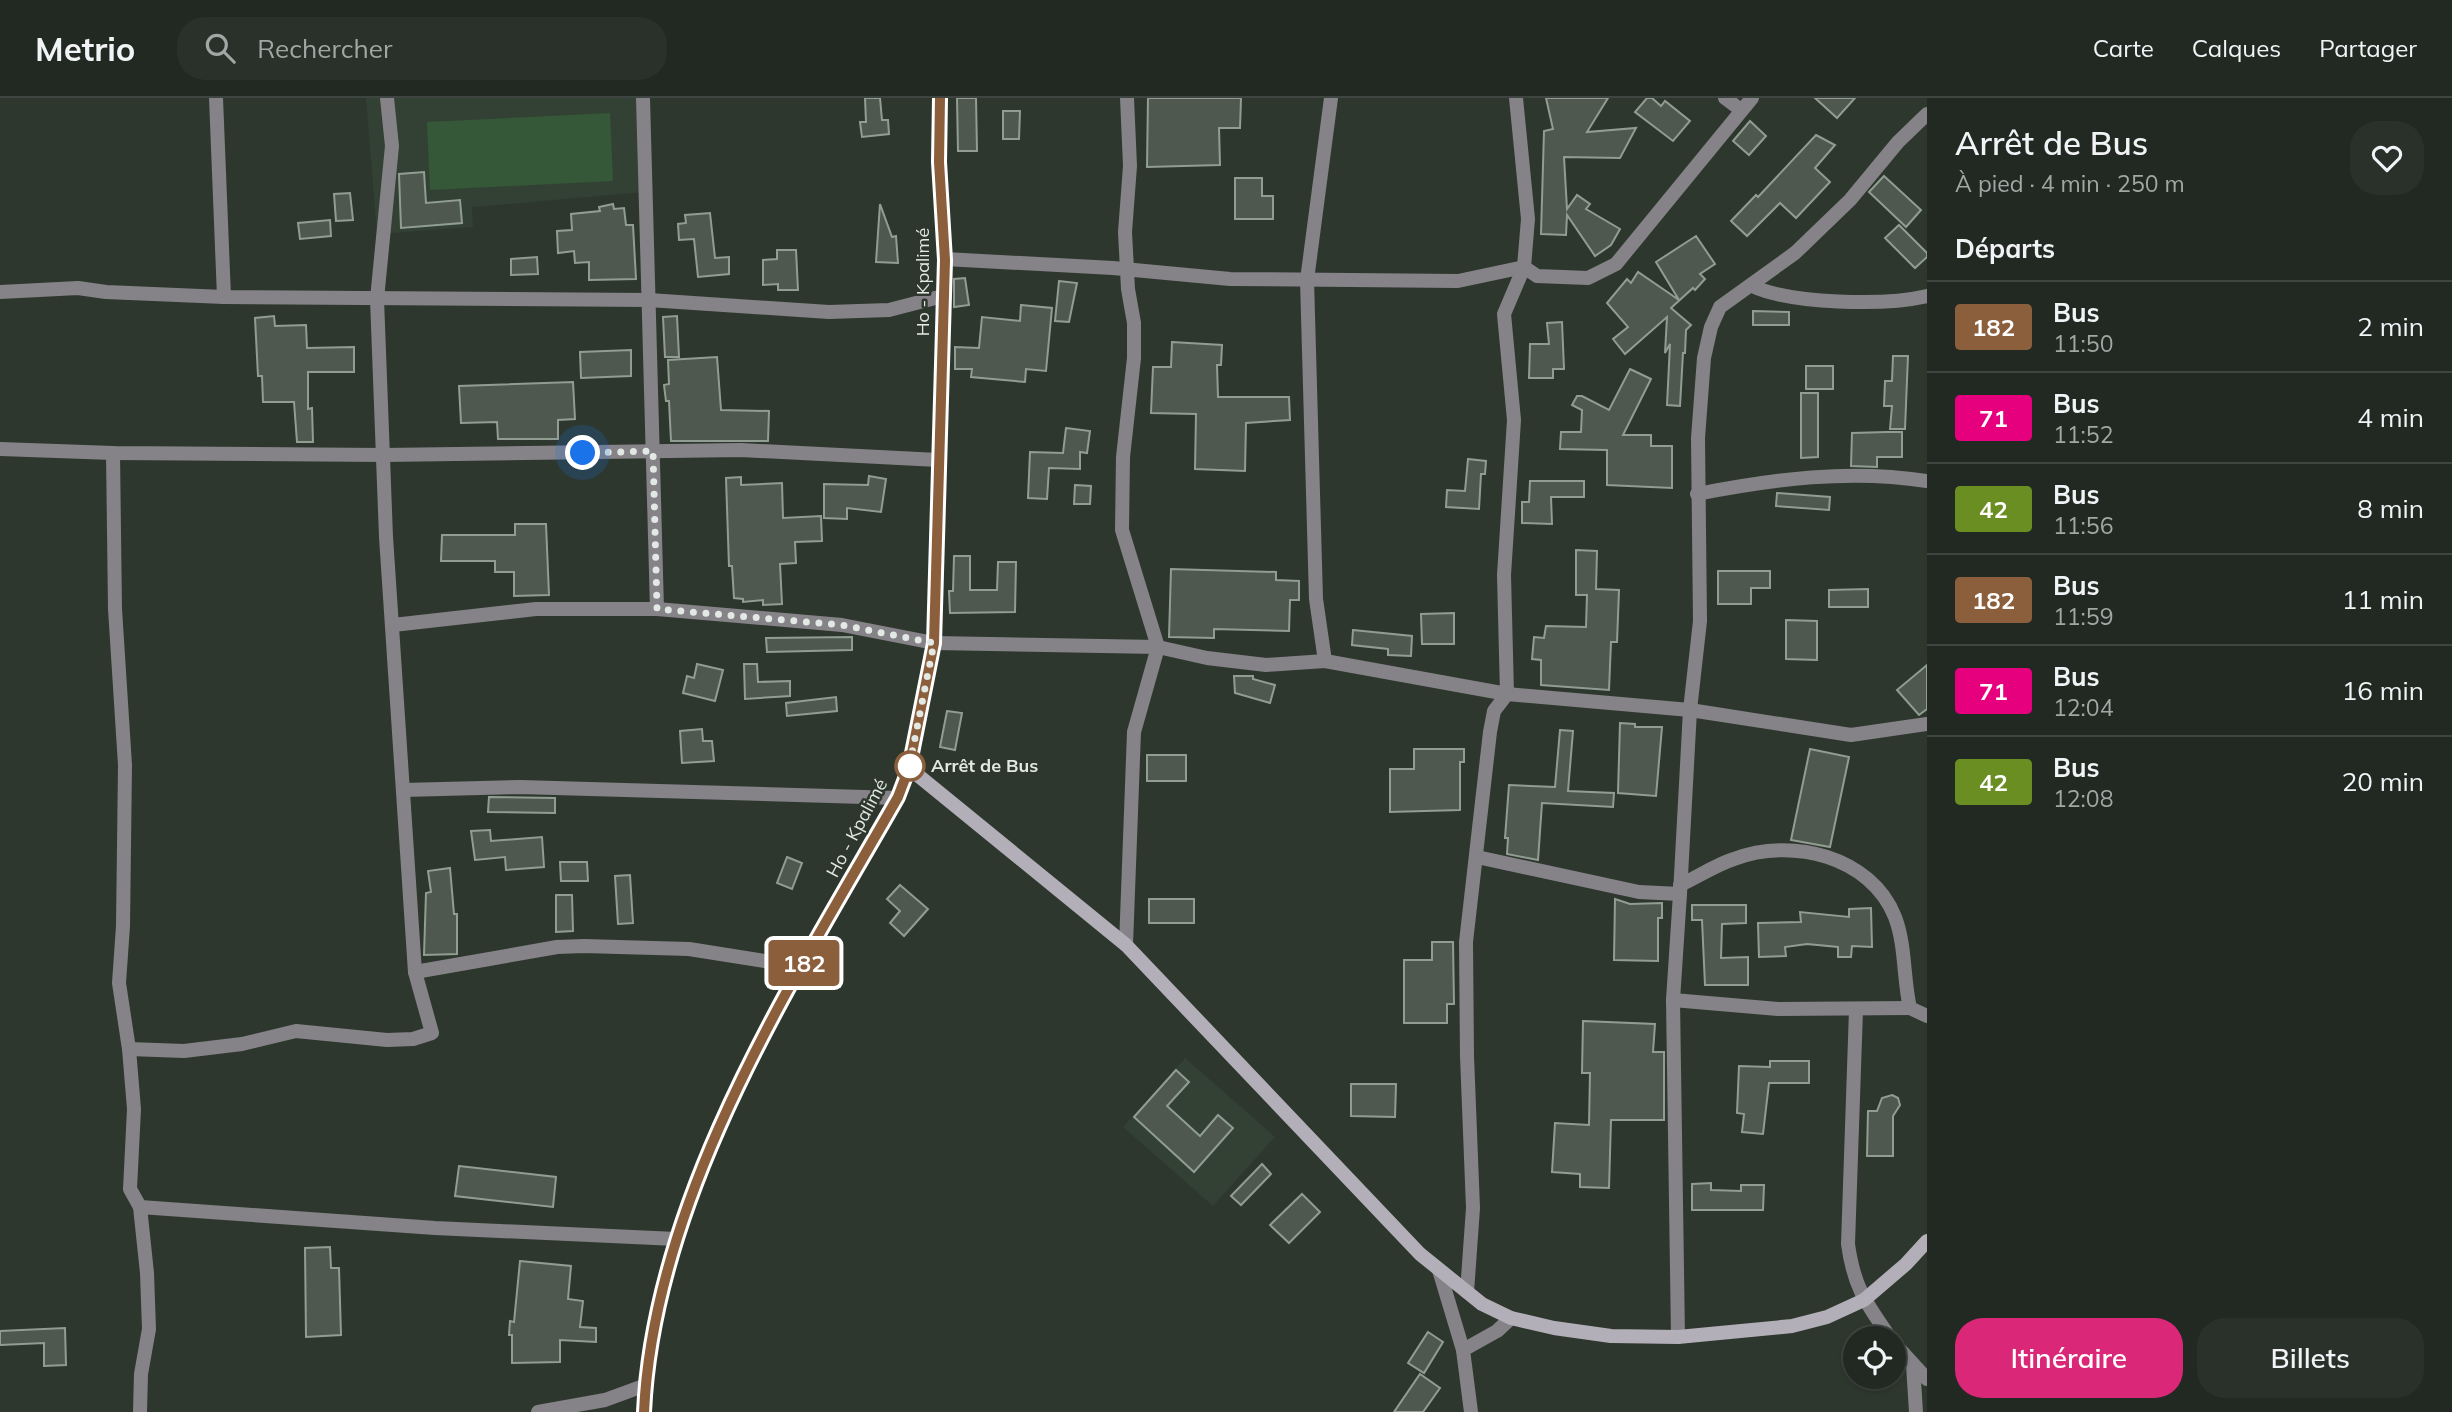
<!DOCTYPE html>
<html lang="fr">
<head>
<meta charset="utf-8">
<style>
  :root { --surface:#222922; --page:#2a312a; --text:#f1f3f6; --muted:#a2a6a5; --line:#3f4540; --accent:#db2777 }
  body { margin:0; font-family:Mulish,sans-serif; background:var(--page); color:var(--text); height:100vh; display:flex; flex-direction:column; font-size:26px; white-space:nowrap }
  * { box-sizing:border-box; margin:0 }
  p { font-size:23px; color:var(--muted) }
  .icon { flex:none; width:38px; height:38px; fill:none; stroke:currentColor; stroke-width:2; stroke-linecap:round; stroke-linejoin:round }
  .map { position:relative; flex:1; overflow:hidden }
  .sheet { display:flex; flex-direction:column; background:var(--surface); width:525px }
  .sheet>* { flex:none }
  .badge { padding:0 14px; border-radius:5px; font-size:24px; line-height:46px }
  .buttons { position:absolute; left:1843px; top:1228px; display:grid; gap:14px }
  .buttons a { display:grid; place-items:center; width:63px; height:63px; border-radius:50%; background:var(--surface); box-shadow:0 2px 5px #0004,0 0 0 2px var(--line); font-size:35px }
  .you { position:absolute; width:35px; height:35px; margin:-18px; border:5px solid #fff; border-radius:50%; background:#1a73e8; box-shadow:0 0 0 10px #1a73e833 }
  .map>.badge { position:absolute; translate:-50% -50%; box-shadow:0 0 0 4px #fff }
  h2 { padding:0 28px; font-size:26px; line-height:63px }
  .round { display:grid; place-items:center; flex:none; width:74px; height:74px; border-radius:28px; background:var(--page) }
  .headline { display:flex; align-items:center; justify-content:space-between; height:119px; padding:0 28px }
  h1 { font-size:33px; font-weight:600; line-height:52px }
  .button { display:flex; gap:14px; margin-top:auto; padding:14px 28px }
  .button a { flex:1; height:80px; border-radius:28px; background:var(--accent); color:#fff; font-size:28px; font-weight:600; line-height:80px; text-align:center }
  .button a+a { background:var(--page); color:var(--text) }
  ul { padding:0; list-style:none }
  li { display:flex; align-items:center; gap:21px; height:91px; padding:0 28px; border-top:2px solid var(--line) }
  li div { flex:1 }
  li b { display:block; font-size:26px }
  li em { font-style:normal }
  li .badge { min-width:77px; font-weight:700; text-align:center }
  header { display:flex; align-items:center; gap:42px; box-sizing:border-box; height:98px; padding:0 35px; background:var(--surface); border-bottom:2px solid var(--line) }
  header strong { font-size:33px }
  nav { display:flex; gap:38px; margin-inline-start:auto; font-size:24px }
  .search { width:490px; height:63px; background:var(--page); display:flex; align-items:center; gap:18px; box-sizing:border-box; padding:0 24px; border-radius:28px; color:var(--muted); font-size:26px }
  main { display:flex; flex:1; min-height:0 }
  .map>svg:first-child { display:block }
  .built { fill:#324133 }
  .green { fill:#355838 }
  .building { fill:#4e584e; stroke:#919d92; stroke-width:2 }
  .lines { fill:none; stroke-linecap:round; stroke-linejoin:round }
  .street { stroke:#858388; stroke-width:14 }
  .secondary { stroke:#b3afb8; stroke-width:14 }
  .line-casing { stroke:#fff; stroke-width:16 }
  .line { stroke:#8b5e3c; stroke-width:10 }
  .walk { stroke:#e2e8e3; stroke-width:7; stroke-dasharray:0 12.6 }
  .stop-dot { fill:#fff; stroke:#8b5e3c; stroke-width:3.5 }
  .labels { text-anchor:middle; stroke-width:5; stroke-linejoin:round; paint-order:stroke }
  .street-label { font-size:18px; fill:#e2e8e3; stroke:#2e372e }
  .stop-label { font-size:18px; font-weight:bold; fill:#e2e8e3; stroke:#2e372e; text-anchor:start }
</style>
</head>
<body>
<header>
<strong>Metrio</strong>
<div class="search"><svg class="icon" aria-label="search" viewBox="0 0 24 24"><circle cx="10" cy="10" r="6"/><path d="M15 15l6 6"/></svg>Rechercher</div>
<nav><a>Carte</a><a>Calques</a><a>Partager</a></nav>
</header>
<main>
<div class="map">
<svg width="1927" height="1314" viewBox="0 0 1927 1314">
  <rect width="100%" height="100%" fill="#2e372e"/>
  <!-- built -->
  <g class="built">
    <path d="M366,0H642L645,94L472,109L473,129L377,136Z"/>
    <path d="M1185,960L1275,1039L1213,1108L1123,1029Z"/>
  </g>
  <!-- green -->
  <path class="green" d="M610,15L613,83L430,92L427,24Z"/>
  <!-- building -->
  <g class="building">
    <path d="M865,0H880L882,22H888L889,36L862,39L860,24H866Z"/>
    <path d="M957,0H976L977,53H958Z"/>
    <path d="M1148,0H1241L1240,30H1219L1220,67L1147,69Z"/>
    <path d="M1546,0H1608L1587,34L1636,30L1620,60L1564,59L1567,111L1577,97L1590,106L1586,111L1620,131L1611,147L1595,158L1567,117L1566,137L1541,136L1544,33L1553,31Z"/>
    <path d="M1647,0H1652L1661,8L1665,3L1690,23L1673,43L1635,14Z"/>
    <path d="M1815,0H1855L1837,20Z"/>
    <path d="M1003,13H1020L1019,41H1003Z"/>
    <path d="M1750,23L1766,38L1749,57L1733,43Z"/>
    <path d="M1816,37L1835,47L1815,70L1830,84L1796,120L1780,105L1747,138L1731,123L1756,97L1758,99Z"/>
    <path d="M424,74L426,105L460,102L462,125L401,130L399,76Z"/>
    <path d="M1884,78L1921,112L1906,129L1869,94Z"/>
    <path d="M1235,80H1262V98H1273V121H1235Z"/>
    <path d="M350,95L353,122L336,123L334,96Z"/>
    <path d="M613,106L614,111L624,110L626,127H633L636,181L589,182V164L575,165L574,153L558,155L557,133L572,132L571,116L600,113L599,109Z"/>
    <path d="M880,106L892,139L896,138L898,165L876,164Z"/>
    <path d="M710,115L715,160L729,159V176L698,179L694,141L679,142L678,126L686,125L685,117Z"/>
    <path d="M330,122L331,138L300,141L298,125Z"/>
    <path d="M1899,127L1927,155V159L1915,170L1885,140Z"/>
    <path d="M1696,138L1715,166L1700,176L1705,181L1695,192L1693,190L1671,210L1691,227L1686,232L1685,255H1683L1680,308L1667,307L1670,246L1665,255L1667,219L1625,256L1613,241L1628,229L1607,205L1627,181L1631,185L1638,174L1679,202L1656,164Z"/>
    <path d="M777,152H796L798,192H778V186L763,187V162L777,161Z"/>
    <path d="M537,159L538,176L511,177V161Z"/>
    <path d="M965,180L969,207L954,209V181Z"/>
    <path d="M1059,183L1077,185L1069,224L1055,223Z"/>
    <path d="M1021,207L1052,210L1046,273L1026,271L1025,284L971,279L972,271H955V249L979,250L982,219L1020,223Z"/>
    <path d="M1753,213L1789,214V227H1753Z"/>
    <path d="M274,218L275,228L306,227L307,250L354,249V274H308V311L312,310L313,344H297L294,304H263L262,278H258L255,220Z"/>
    <path d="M677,218L679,259H665L663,219Z"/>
    <path d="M1562,224L1564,271H1553V280H1529L1530,246H1549L1547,225Z"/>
    <path d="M1172,244L1222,247L1221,267H1217L1218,299H1289L1290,322L1246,325L1245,373L1195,371L1196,316L1151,315L1153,269H1171Z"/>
    <path d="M631,252V278L581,280L580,254Z"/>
    <path d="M1893,258H1908L1905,331H1890L1892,308H1884L1885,283H1892Z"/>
    <path d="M717,259L721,312L769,313L768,343H671L669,303H666L664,287L669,286L668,262Z"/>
    <rect x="1806" y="268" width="27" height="23"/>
    <path d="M1630,271L1651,281L1623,337H1651V348H1672V390L1607,387V352L1560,351L1561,334H1581L1582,312L1572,307L1577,298H1582L1609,312Z"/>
    <path d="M573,284L575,321L558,322V341H498L497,324L461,325L459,288Z"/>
    <path d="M1801,295H1818V359L1801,360Z"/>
    <path d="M1066,330L1090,333L1087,355L1080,354V371L1049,370L1047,401L1028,400L1030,354L1063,355Z"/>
    <path d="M1887,334H1902V359H1877V369L1851,368L1852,335Z"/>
    <path d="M1468,361L1486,363L1485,376H1481L1479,411L1446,409L1447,392L1465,393Z"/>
    <path d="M869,378L886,381L881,414L847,410V421L824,420V386L868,387Z"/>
    <path d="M741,379V387L782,385L783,420L821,418L822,443L795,444L796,465L780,466L782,506L763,507V502L743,504V501L734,500L732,468H729L726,380Z"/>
    <path d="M1530,383H1584V399H1551L1552,426L1522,425V404H1529Z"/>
    <path d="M1075,387L1091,388L1090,406H1074Z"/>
    <path d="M1777,395L1830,399L1829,412L1776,408Z"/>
    <path d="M515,426H546L549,497L514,498V474H495V463H441L442,437H515Z"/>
    <path d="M1576,452L1597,453L1596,491L1619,492L1617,544H1611L1609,592L1541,587V562L1532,561L1534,539L1544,540L1546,528L1586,529L1587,497H1576Z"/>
    <path d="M954,458H970V492H997L998,464H1016L1015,514L950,515L949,493H953Z"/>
    <path d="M1171,471L1276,474V482L1299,483V502H1290L1289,533L1214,531V540L1169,539Z"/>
    <path d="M1718,473H1770V490H1751V506H1718Z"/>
    <path d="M1868,491V509H1829V492Z"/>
    <path d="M1454,515V546H1422L1421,516Z"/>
    <path d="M1786,522L1817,523V562L1786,561Z"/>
    <path d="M1353,532L1412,538L1411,558L1388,557V551L1352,547Z"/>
    <path d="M852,539V552L767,554L766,540Z"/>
    <path d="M697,566L723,572L715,603L683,595L687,578L694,580Z"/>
    <path d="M744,566H757L758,584L790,583V598L745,601Z"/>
    <path d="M1927,567V611L1919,617L1897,592Z"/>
    <path d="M1234,578H1253V581L1275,587L1270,605L1235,595Z"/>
    <path d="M836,599L837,613L787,618L786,605Z"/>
    <path d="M947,613L962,615L955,652L940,649Z"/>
    <path d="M1620,625L1635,626V629H1662L1656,698L1618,695Z"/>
    <path d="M702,631L703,643H712L714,663L682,665L680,633Z"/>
    <path d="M1560,632L1573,633L1568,693L1614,695L1613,709L1542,705L1538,762L1507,756L1508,740H1505L1509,687L1555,689Z"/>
    <path d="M1414,651H1464V664H1460V712L1390,714V671H1414Z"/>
    <path d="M1810,651L1849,659L1830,749L1791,742Z"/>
    <rect x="1147" y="657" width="39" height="26"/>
    <path d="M489,699L555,700V715L488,714Z"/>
    <path d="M490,732L491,743L542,739L544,769L506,772L505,759L475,762L471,733Z"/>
    <path d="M787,759L802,765L792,791L777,785Z"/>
    <path d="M560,764H587L588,783H561Z"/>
    <path d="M450,770L454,816H457V856L424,857L426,795L431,794L428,773Z"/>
    <path d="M630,777L633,825L618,826L615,778Z"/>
    <path d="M900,787L928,811L904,838L890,825L900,813L887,801Z"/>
    <path d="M556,797H572L573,833L556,834Z"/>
    <rect x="1149" y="801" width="45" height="24"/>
    <path d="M1615,801L1630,806L1662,805V820H1658V863L1614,862Z"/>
    <path d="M1692,807H1746V825L1722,826L1721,860L1748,859V887H1705L1702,822H1692Z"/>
    <path d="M1871,810L1872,849L1852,848L1851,859H1838V849L1807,846L1785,849L1786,858L1759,859L1758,825L1801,824L1800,814L1849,819V811Z"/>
    <path d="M1432,844H1453L1454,906H1447V925H1404V862H1432Z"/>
    <path d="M1583,923L1655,926L1653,954H1664V1022H1611L1609,1090L1580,1089V1076L1552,1074L1555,1025L1589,1027L1590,975H1582Z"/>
    <path d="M1770,963H1809V985H1769L1763,1036L1742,1034L1744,1016L1737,1015L1739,968L1770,969Z"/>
    <path d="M1176,972L1189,984L1167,1008L1200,1038L1218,1017L1233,1030L1194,1074L1134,1019Z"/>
    <path d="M1351,986H1396L1395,1019L1351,1018Z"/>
    <path d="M1892,997L1898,1000L1900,1007L1893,1018V1058H1867L1868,1013H1877L1882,1000Z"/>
    <path d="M1262,1066L1271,1076L1241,1107L1231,1098Z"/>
    <path d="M459,1068L556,1079L553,1109L455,1098Z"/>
    <path d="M1711,1085V1092L1741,1093V1087H1764L1763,1112H1692V1086Z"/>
    <path d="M1302,1096L1320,1114L1289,1145L1270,1127Z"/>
    <path d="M330,1149L331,1170H339L341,1237L306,1239L305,1150Z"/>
    <path d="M520,1163L571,1168L568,1201L583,1203L580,1229L596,1230V1244L560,1242V1264L512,1265V1237H509L510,1223L514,1224Z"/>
    <path d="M65,1230L66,1267L44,1268V1245L0,1247V1233Z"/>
    <path d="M1428,1234L1443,1244L1424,1275L1408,1265Z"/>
    <path d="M1420,1276L1440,1290L1423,1314H1394Z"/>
  </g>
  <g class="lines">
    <!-- street -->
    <g class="street">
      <path d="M216,0L224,199"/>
      <path d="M643,0L657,511"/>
      <path d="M1725,0L1741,12"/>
      <path d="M945,161L1113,170L1230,181L1458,183L1524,169L1537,178L1588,180L1616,166L1752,0"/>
      <path d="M1752,188C1791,206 1885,208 1927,198"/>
      <path d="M0,194L78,190L106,194L224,199L649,202L829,214L889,212L943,198"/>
      <path d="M0,351L113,355L384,357L741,352L938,362"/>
      <path d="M113,355L115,511L125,667L123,828L119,885L129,951L134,1011L130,1091L140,1109L147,1175L149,1231L141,1276L140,1314"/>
      <path d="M1697,396C1775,381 1848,371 1927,383"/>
      <path d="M393,527L536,511H657L842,527L934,545L1158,549L1207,560L1266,567L1325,563L1507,596L1690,612L1851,637L1927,626"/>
      <path d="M1325,563L1316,501L1307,182L1331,0"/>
      <path d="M403,692L520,689L898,700"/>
      <path d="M1477,759L1639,794L1680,796L1690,612L1700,523L1698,340L1704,260L1711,229L1720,209L1795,155L1850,102L1898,44L1927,16"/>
      <path d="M1680,787C1698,779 1715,767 1734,761C1791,739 1871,758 1895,819C1906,848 1903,880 1910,910L1927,918"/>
      <path d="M1126,847L1134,634L1158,549L1122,432L1123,359L1134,260V225L1128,191L1125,134L1130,68L1127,0"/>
      <path d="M415,874L557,849L584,848L689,851L802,869"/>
      <path d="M1673,902L1778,911L1910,910"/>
      <path d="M1856,912L1848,1146C1854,1190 1866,1205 1891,1241"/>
      <path d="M129,951L184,953L242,946L296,933L387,942L413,941L432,935L415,874L386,439L377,201L392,48L387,0"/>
      <path d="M140,1109L435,1130L676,1141"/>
      <path d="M1439,1172L1463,1252"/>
      <path d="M1467,1194L1473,1110L1467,958L1466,844L1490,634L1494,613L1507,596L1504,477L1514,322L1504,216L1524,169L1528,121L1516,0"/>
      <path d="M1678,1239L1673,902L1680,796"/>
      <path d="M1894,1245L1927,1281"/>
      <path d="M1913,1267L1916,1314"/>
      <path d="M538,1314L605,1302L646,1287"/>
      <path d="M1471,1314L1463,1252L1497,1233L1511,1220"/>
    </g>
    <!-- secondary -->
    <g class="secondary">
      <path d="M909,670L1126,847L1420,1156L1482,1206L1511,1220L1554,1230L1611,1238L1678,1239L1792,1228L1827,1219L1864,1202L1906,1166L1927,1143"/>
      <path d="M644,1314C654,1096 793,884 898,700L909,670L934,545L945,161L939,64L940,0"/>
    </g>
  </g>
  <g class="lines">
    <!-- line casing -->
    <g class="line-casing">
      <path id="line" d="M644,1314C654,1097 793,883 898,699L909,670L934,545L945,162L939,64L940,0"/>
    </g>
    <!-- line -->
    <use href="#line" class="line"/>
    <!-- walk -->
    <path class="walk" d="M583,355L653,353L657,511L842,527L934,545L909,670L910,668"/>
  </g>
  <!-- markers -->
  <circle class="stop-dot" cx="910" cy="668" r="14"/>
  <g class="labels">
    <!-- street labels -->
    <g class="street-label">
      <text transform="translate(923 184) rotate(-90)" y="6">Ho - Kpalimé</text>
      <text transform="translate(857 730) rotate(-62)" y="6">Ho - Kpalimé</text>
    </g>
    <!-- stop labels -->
    <g class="stop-label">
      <text x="931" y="674">Arrêt de Bus</text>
    </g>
  </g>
</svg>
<div class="buttons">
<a><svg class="icon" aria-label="locate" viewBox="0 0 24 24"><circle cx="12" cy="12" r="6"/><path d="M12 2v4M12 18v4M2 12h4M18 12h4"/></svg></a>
</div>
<div class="you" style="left:583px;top:355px"></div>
<b class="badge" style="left:804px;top:865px;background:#8b5e3c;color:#fff">182</b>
</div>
<section class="sheet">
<div class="headline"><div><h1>Arrêt de Bus</h1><p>À pied · 4 min · 250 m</p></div><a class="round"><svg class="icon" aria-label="heart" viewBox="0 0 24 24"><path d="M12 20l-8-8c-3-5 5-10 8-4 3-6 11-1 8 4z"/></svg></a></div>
<h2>Départs</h2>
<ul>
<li><span class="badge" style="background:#8b5e3c;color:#fff">182</span><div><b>Bus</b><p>11:50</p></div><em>2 min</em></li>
<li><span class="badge" style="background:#e6007e;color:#fff">71</span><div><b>Bus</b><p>11:52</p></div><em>4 min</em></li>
<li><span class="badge" style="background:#6b8e23;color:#fff">42</span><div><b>Bus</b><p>11:56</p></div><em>8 min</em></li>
<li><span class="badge" style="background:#8b5e3c;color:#fff">182</span><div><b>Bus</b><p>11:59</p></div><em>11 min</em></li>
<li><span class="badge" style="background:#e6007e;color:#fff">71</span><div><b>Bus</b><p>12:04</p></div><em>16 min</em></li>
<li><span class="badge" style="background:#6b8e23;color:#fff">42</span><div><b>Bus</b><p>12:08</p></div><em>20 min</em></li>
</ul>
<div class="button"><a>Itinéraire</a><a>Billets</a></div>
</section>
</main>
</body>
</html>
